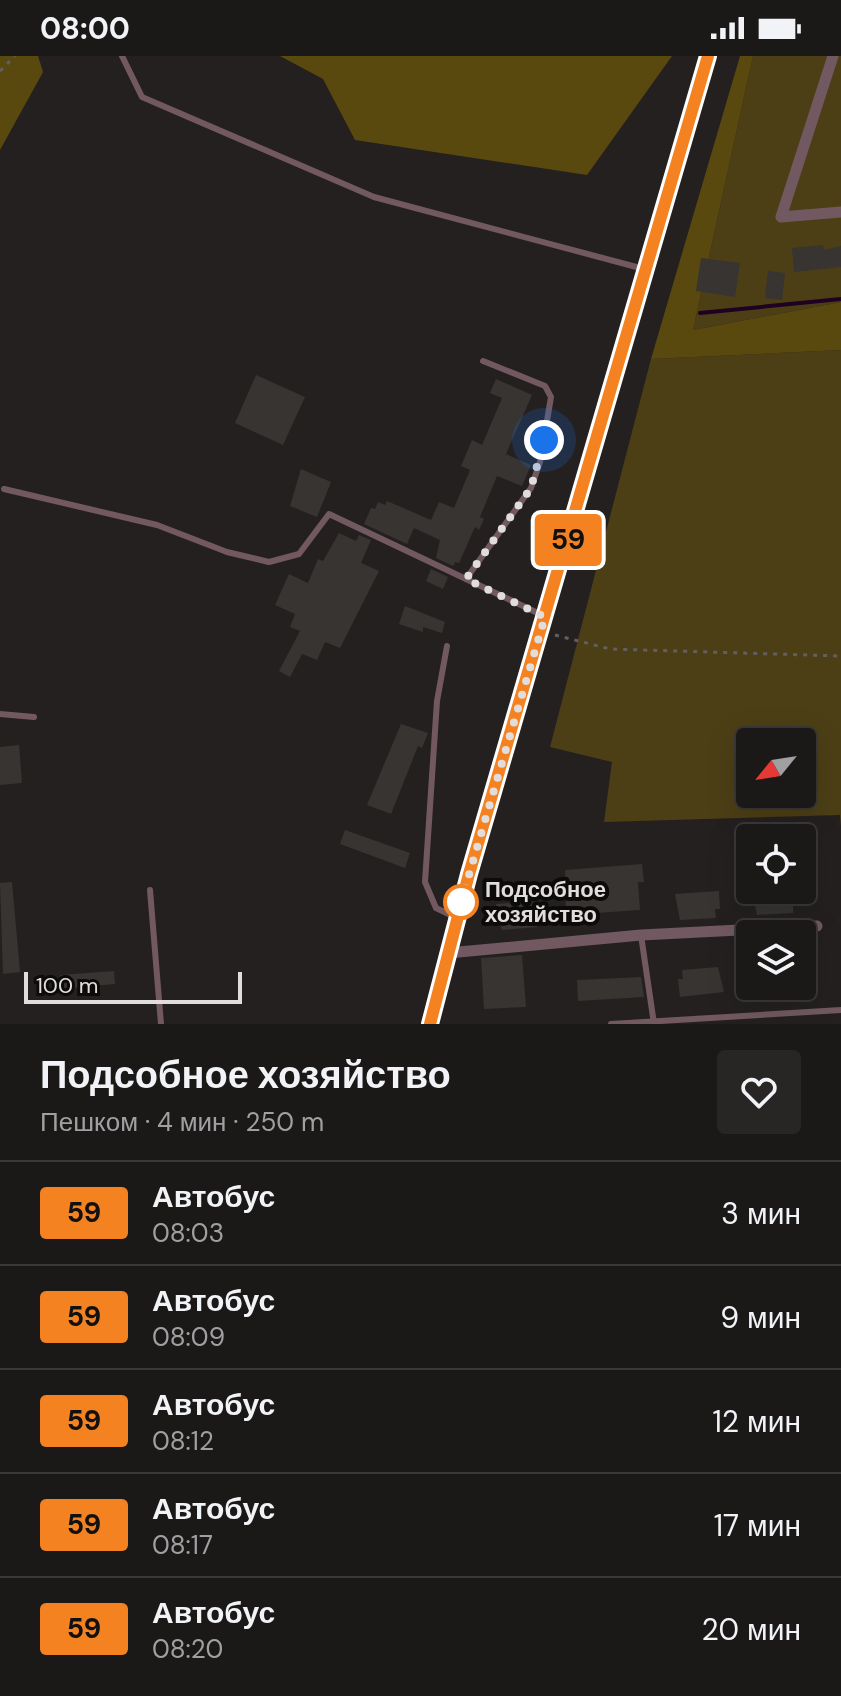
<!DOCTYPE html>
<html lang="ru">
<head>
<meta charset="utf-8">
<style>
  :root { --surface:#1b1818; --page:#282525; --text:#f1f3f6; --muted:#a0a0a2; --line:#393737 }
  body { margin:0; font-family:"DM Sans",sans-serif; background:var(--page); color:var(--text); height:100vh; display:flex; flex-direction:column; font-size:30px; white-space:nowrap }
  * { box-sizing:border-box; margin:0 }
  p { font-size:26px; color:var(--muted) }
  .icon { flex:none; width:44px; height:44px; fill:none; stroke:currentColor; stroke-width:2; stroke-linecap:round; stroke-linejoin:round }
  .map { position:relative; height:968px; overflow:hidden }
  .drawer { display:flex; flex-direction:column; background:var(--surface); flex:1 }
  .drawer>* { flex:none }
  .badge { padding:0 16px; border-radius:6px; font-size:28px; line-height:52px }
  .needle { width:52px; rotate:240deg }
  .tools { position:absolute; left:736px; top:672px; display:grid; gap:16px }
  .tools a { display:grid; place-items:center; width:80px; height:80px; border-radius:8px; background:var(--surface); box-shadow:0 8px 32px #0002,0 0 0 2px var(--line); font-size:40px }
  .scale { position:absolute; left:24px; bottom:20px; width:218px; box-sizing:border-box; padding-left:8px; border:4px solid #e0dddc; border-top:0; font-size:22px; line-height:28px; white-space:nowrap; color:#e0dddc; -webkit-text-stroke:6px #0c0b0a; paint-order:stroke }
  .you { position:absolute; width:40px; height:40px; margin:-20px; border:6px solid #fff; border-radius:50%; background:#1a73e8; box-shadow:0 0 0 12px #1a73e833 }
  .map>.badge { position:absolute; translate:-50% -50%; box-shadow:0 0 0 4px #fff }
  .round { display:grid; place-items:center; flex:none; width:84px; height:84px; border-radius:8px; background:var(--page) }
  .overview { display:flex; align-items:center; justify-content:space-between; height:136px; padding:0 40px }
  h1 { font-size:38px; font-weight:700; line-height:60px }
  ul { padding:0; list-style:none }
  li { display:flex; align-items:center; gap:24px; height:104px; padding:0 40px; border-top:2px solid var(--line) }
  li div { flex:1 }
  li b { display:block; font-size:30px }
  li em { font-style:normal }
  li .badge { min-width:88px; font-weight:700; text-align:center }
  .status { display:flex; justify-content:space-between; align-items:center; height:56px; padding:0 40px; background:var(--surface); direction:ltr }
  .status svg { height:22px; fill:currentColor }
  .map>svg:first-child { display:block }
  .green { fill:#4c3f16; fill-rule:evenodd }
  .forest { fill:#59490f }
  .lines { fill:none; stroke-linecap:round; stroke-linejoin:round }
  .stream { stroke:#1f0122; stroke-width:4 }
  .building { fill:#373432 }
  .path { stroke:#635f5f; stroke-width:3; stroke-dasharray:4 6; stroke-linecap:butt }
  .service { stroke:#725961; stroke-width:6 }
  .minor { stroke:#725961; stroke-width:11 }
  .secondary { stroke:#9f7985; stroke-width:16 }
  .line-casing { stroke:#fff; stroke-width:18 }
  .line { stroke:#f58220; stroke-width:12 }
  .walk { stroke:#e0dddc; stroke-width:8; stroke-dasharray:0 14.4 }
  .stop-dot { fill:#fff; stroke:#f58220; stroke-width:4 }
  .labels { text-anchor:middle; stroke-width:8; stroke-linejoin:round; paint-order:stroke }
  .stop-label { font-size:22px; font-weight:bold; fill:#e0dddc; stroke:#0c0b0a; text-anchor:start }
</style>
</head>
<body>
<div class="status"><b>08:00</b><svg viewBox="0 0 49 12"><path d="M0 12V9h3v3zM5 12V6h3v6zM10 12V3h3v9zM15 12V0h3v12zM26 1h20v11H26zM47 4h2v5h-2z"/></svg></div>
<div class="map">
<svg width="841" height="968" viewBox="0 0 841 968">
  <rect width="100%" height="100%" fill="#242020"/>
  <!-- green -->
  <g class="green">
    <path d="M753,0H841V246L693,274Z"/>
    <path d="M841,294V770L840,759L604,766L612,706L550,691L651,303ZM750,686H802V738H750Z"/>
  </g>
  <!-- forest -->
  <g class="forest">
    <path d="M0,0H38L43,16L0,94Z"/>
    <path d="M280,0H672L587,119L355,84L323,23Z"/>
    <path d="M740,0H753L693,274L841,246V294L651,303Z"/>
  </g>
  <g class="lines">
    <!-- stream -->
    <path class="stream" d="M700,257L841,243"/>
  </g>
  <!-- building -->
  <g class="building">
    <path d="M823,189L824,194L841,190V211L794,216L792,192Z"/>
    <path d="M701,202L740,207L735,241L696,235Z"/>
    <path d="M768,215L785,217L782,244L765,242Z"/>
    <path d="M256,319L305,341L283,389L235,367Z"/>
    <path d="M496,323L532,339L506,398L531,409L522,430L497,420L480,461L484,463L479,474L475,471L459,507L455,506L453,510L436,502L440,484L414,472L407,488L364,468L371,452L375,453L378,446L385,449L387,445L431,464L439,446L454,452L470,414L461,410L472,384L482,389L502,342L490,337Z"/>
    <path d="M301,413L331,426L317,461L290,450Z"/>
    <path d="M339,477L356,485L359,479L371,484L361,507L379,515L340,592L325,586L317,604L302,598L290,621L279,615L300,575L290,571L295,558L275,549L289,518L308,527L318,503L323,505Z"/>
    <path d="M431,513L448,521L443,533L426,525Z"/>
    <path d="M405,550L445,566L442,577L423,571V576L399,568Z"/>
    <path d="M401,668L428,677L422,692L418,690L391,758L367,749Z"/>
    <path d="M19,689L22,727L0,729V691Z"/>
    <path d="M345,774L410,797L405,812L340,788Z"/>
    <path d="M642,808L644,826H638L640,854L566,859L565,814Z"/>
    <path d="M12,826L20,916L3,918L0,827Z"/>
    <path d="M752,834H796L797,848H793V857L757,859Z"/>
    <path d="M719,835L720,853H715L716,862L680,864L675,838Z"/>
    <path d="M541,845L542,863H537V871L502,874L496,848Z"/>
    <path d="M522,899L526,951L484,953L481,902Z"/>
    <path d="M718,911L724,936L680,941L678,923H683L682,914Z"/>
    <path d="M114,915L115,928L61,933L60,919Z"/>
    <path d="M641,921L644,941L578,945L577,924Z"/>
  </g>
  <g class="lines">
    <!-- path -->
    <g class="path">
      <path d="M0,15L15,0"/>
      <path d="M555,579L610,593L841,600"/>
    </g>
    <!-- service -->
    <g class="service">
      <path d="M122,0L142,41L374,141L644,213"/>
      <path d="M4,433L157,469L227,496L269,506L299,498L329,458L542,559"/>
      <path d="M466,523L531,432L540,406L551,341L545,330L483,305"/>
      <path d="M447,590L437,645L425,826L436,852L457,862"/>
      <path d="M0,658L34,661"/>
      <path d="M150,834L161,968"/>
      <path d="M641,879L654,968"/>
      <path d="M611,968L841,954"/>
    </g>
    <!-- minor -->
    <g class="minor">
      <path d="M833,0L781,161L841,156"/>
      <path d="M448,897L641,879L817,870"/>
    </g>
    <!-- secondary -->
    <path class="secondary" d="M430,968L469,818L708,0"/>
  </g>
  <g class="lines">
    <!-- line casing -->
    <g class="line-casing">
      <path id="line" d="M430,968L469,818L708,0"/>
    </g>
    <!-- line -->
    <use href="#line" class="line"/>
    <!-- walk -->
    <path class="walk" d="M461,846L545,561L466,523L531,432L544,384"/>
  </g>
  <!-- markers -->
  <circle class="stop-dot" cx="461" cy="846" r="16"/>
  <g class="labels">
    <!-- stop labels -->
    <g class="stop-label">
      <text x="485" y="841">Подсобное<tspan x="485" dy="25">хозяйство</tspan></text>
    </g>
  </g>
</svg>
<div class="tools">
<a><svg class="needle" viewBox="-14 -14 28 28"><path d="M0-13l5 13h-10z" fill="#e53935"/><path d="M0 13l5-13h-10z" fill="#a0a0a2"/></svg></a>
<a><svg class="icon" aria-label="locate" viewBox="0 0 24 24"><circle cx="12" cy="12" r="6"/><path d="M12 2v4M12 18v4M2 12h4M18 12h4"/></svg></a>
<a><svg class="icon" aria-label="layers" viewBox="0 0 24 24"><path d="M12 4l9 5-9 5-9-5zM3 14l9 5 9-5"/></svg></a>
</div>
<div class="scale">100 m</div>
<div class="you" style="left:544px;top:384px"></div>
<b class="badge" style="left:568px;top:484px;background:#f58220;color:#111">59</b>
</div>
<section class="drawer">
<div class="overview"><div><h1>Подсобное хозяйство</h1><p>Пешком · 4 мин · 250 m</p></div><a class="round"><svg class="icon" aria-label="heart" viewBox="0 0 24 24"><path d="M12 20l-8-8c-3-5 5-10 8-4 3-6 11-1 8 4z"/></svg></a></div>
<ul>
<li><span class="badge" style="background:#f58220;color:#111">59</span><div><b>Автобус</b><p>08:03</p></div><em>3 мин</em></li>
<li><span class="badge" style="background:#f58220;color:#111">59</span><div><b>Автобус</b><p>08:09</p></div><em>9 мин</em></li>
<li><span class="badge" style="background:#f58220;color:#111">59</span><div><b>Автобус</b><p>08:12</p></div><em>12 мин</em></li>
<li><span class="badge" style="background:#f58220;color:#111">59</span><div><b>Автобус</b><p>08:17</p></div><em>17 мин</em></li>
<li><span class="badge" style="background:#f58220;color:#111">59</span><div><b>Автобус</b><p>08:20</p></div><em>20 мин</em></li>
</ul>
</section>
</body>
</html>
